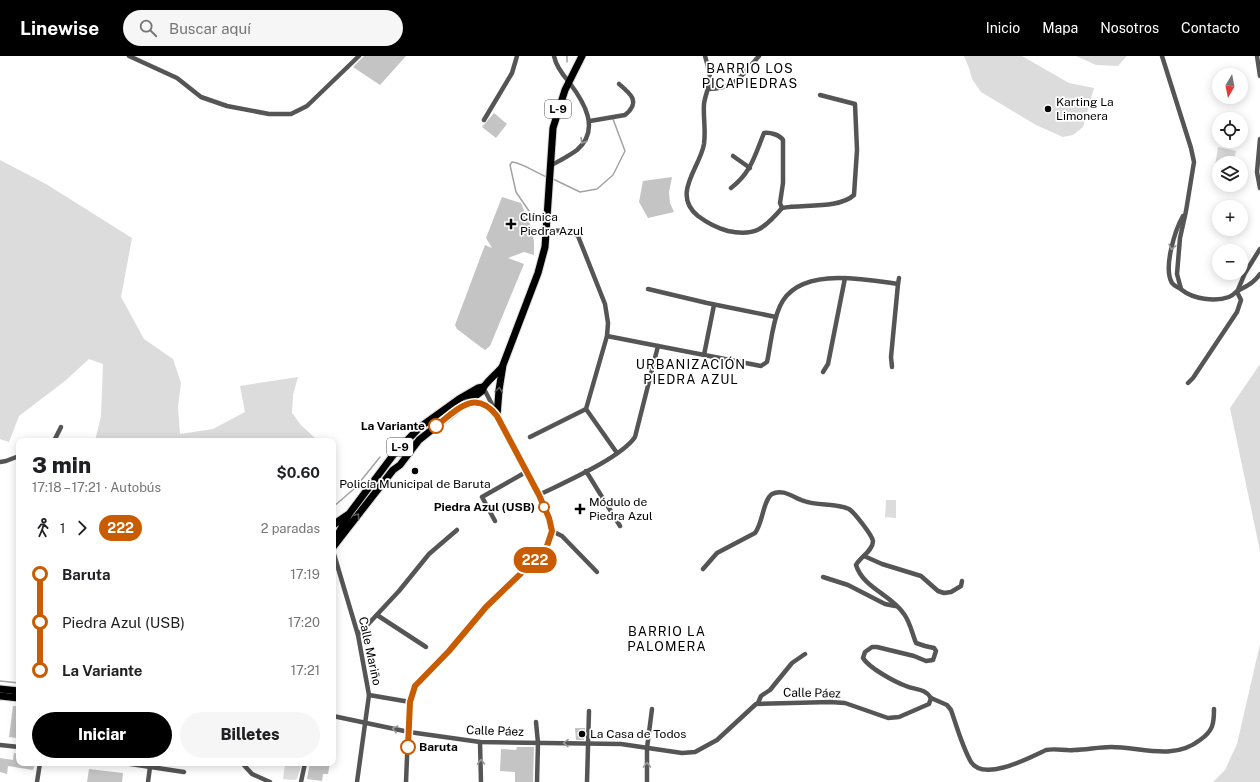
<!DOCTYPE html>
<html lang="es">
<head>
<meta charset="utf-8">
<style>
  :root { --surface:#fff; --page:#f6f6f6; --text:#202124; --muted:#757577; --accent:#000 }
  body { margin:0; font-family:"Public Sans",sans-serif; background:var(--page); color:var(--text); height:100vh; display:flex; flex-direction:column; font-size:15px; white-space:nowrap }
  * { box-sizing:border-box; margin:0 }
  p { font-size:13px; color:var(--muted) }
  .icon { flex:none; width:22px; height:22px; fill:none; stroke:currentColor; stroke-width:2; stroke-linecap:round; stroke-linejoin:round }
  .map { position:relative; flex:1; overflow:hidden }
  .side { position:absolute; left:16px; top:382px; width:320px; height:328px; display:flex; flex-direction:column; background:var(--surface); border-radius:8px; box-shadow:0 2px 10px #0003 }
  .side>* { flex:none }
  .badge { padding:0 8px; border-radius:13px; font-size:14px; line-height:26px }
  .needle { width:26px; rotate:190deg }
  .controls { position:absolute; left:1212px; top:12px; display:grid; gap:8px }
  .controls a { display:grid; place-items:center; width:36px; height:36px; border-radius:50%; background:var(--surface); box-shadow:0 2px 10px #0003; font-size:20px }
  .map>.badge { position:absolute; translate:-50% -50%; box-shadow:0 0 0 2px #fff }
  .legs { display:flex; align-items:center; gap:6px; height:44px; padding:0 16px; font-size:13px }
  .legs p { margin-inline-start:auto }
  .summary { display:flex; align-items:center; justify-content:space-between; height:68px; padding:0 16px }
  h1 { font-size:22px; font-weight:800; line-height:30px }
  .button { display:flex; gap:8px; margin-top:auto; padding:8px 16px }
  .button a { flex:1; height:46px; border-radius:24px; background:var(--accent); color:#fff; font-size:16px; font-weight:800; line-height:46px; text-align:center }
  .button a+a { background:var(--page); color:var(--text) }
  ul { padding:0 16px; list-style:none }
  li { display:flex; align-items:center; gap:14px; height:48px; font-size:15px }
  li i { display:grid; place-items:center; width:6px; height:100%; margin:0 5px; background:currentColor }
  li i::after { content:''; width:10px; height:10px; margin:-5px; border:3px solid; border-radius:50%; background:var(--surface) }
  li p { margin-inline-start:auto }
  li:first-child i { background:linear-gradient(#0000 50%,currentColor 0) }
  li:last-child i { background:linear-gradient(currentColor 50%,#0000 0) }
  header { display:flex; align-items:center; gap:24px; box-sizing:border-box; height:56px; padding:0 20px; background:var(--accent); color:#fff }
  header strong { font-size:19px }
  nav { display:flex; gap:22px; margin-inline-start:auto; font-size:14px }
  .search { width:280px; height:36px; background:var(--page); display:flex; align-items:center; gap:10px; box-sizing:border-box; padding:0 14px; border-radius:22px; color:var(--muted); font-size:15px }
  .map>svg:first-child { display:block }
  .green { fill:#dcdcdc }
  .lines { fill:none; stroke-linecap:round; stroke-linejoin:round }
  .stream { stroke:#a3a3a3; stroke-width:1.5 }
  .building { fill:#c4c4c4 }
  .primary-casing { stroke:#dbdbdb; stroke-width:9 }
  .minor { stroke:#555; stroke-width:4.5 }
  .primary { stroke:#000; stroke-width:7 }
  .oneway { stroke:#999 }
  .oneway2 { stroke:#595959 }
  .line-1-casing { stroke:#fff; stroke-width:9 }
  .line-1 { stroke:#c95b00; stroke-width:6 }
  .poi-dot { fill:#000; stroke:#fff; stroke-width:1.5 }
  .stop-1-dot { fill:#fff; stroke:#c95b00; stroke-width:2 }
  .labels { text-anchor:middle; stroke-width:3.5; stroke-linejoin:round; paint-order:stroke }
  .shield { fill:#fff; stroke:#4c4c4c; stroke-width:1 }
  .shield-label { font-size:11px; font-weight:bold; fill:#000 }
  .poi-label { font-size:12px; fill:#000; stroke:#fff; text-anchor:start }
  .stop-label { font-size:12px; font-weight:bold; fill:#000; stroke:#fff; text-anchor:end }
  .street-label { font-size:12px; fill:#000; stroke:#fff }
  .neighbourhood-label { font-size:13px; letter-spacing:1px; fill:#000; stroke:#fff }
</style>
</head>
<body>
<header>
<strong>Linewise</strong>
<div class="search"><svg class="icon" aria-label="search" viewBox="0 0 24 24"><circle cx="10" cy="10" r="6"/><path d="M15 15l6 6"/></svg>Buscar aquí</div>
<nav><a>Inicio</a><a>Mapa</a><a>Nosotros</a><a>Contacto</a></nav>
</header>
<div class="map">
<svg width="1260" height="726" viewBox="0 0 1260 726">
  <rect width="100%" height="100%" fill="#fff"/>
  <!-- green -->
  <g class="green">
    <path d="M964,0H1022L1069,27L1094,32L1083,71L1073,79L1063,81L1036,69L981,36L972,23L969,12Z"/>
    <path d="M1076,0H1126V1L1118,10L1096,9Z"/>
    <path d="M1218,91L1236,95L1233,107H1219V117L1214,116Z"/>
    <path d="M0,104L46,128L132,182L121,241L144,283L173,303L181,327L178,351L180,378L213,373L245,356L240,330L298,321L293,339L292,357L301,369L318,385H95L101,360L103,308L89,303L65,325L19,360L9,386L0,383Z"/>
    <path d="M1260,308V495L1230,352Z"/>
    <path d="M886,444H896V462L885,461Z"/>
    <path d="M1260,588V726H1213L1225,714L1237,688Z"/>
    <path d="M285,707H302L297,723L294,724L283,723Z"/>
  </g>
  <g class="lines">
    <!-- stream -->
    <g class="stream">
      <path d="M567,0V6"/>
      <path d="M553,123L580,136L597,133L613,119L625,95L613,63"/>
      <path d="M529,155L516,136L510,109L512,106C523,107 536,117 547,121"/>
      <path d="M333,451L355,432L380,401"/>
      <path d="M0,625L19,627"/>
    </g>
  </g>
  <!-- building -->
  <g class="building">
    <path d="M364,0H406L380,29L353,11Z"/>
    <path d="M494,57L507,68L496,82L482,71Z"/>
    <path d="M672,121L669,136L670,147L674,156L648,162L639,146L643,125Z"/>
    <path d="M502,141L521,147L532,173L534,186V199L524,196L508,202L524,208L490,290L485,294L482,292L457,273L455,269L485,189L492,192L486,182Z"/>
    <path d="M13,650H19L17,682L9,681Z"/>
    <path d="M575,672H585L584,684H576Z"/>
    <path d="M517,691H534L533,726H515V716L500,715L501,693L516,694Z"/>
    <path d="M14,697L19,698V707H35L33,714L8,710L7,718L0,716V702L13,704Z"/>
    <path d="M310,707H330L328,718H323L322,725L307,723Z"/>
    <path d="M89,713L123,717L122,726H87Z"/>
  </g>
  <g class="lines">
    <!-- primary casing -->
    <g class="primary-casing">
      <g id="primary">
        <path d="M466,348C480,345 489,349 497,360"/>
        <path d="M497,360L499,334L503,309L538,217L545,191L553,72L565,34L582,0"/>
        <path d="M333,469L349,458L394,398L420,371L459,343L478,332L483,331"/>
        <path d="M333,488L348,460"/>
        <path d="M333,491L393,414L400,409L419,384L429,376L482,335C483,328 497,318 502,311"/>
        <path d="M0,633L19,635"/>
        <path d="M0,640L19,642"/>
      </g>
    </g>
    <!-- minor -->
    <g class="minor">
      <path d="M129,0L177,22L201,41L227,50L269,58H291L307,50L359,0"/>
      <path d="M705,0C707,7 709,14 710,21C710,30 705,39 704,48C703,61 706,74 704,88C700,112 671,138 698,160C706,166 717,172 728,175C755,181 765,172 782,152L780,147L783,127V84C780,79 770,76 764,77C755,99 751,117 731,132"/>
      <path d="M1162,0L1191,92L1194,106L1186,155L1180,182L1177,218L1181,233"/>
      <path d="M1257,0L1260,20"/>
      <path d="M708,33C736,33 742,19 759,0"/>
      <path d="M484,64L512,17L517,0"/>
      <path d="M590,65L625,59C641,46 631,38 619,28"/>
      <path d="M1260,83L1257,116L1260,132"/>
      <path d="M733,100L750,112"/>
      <path d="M550,110C559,105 569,100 577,94C601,73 584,46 569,26C562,18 556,10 554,0"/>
      <path d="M782,152C803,148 839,153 854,139L857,94L855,48L820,39"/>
      <path d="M1183,160C1175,174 1163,212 1172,227C1175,231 1179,231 1182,234C1193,243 1215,246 1229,241C1232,240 1234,238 1236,236C1246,230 1253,228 1260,218"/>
      <path d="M648,233L707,247L776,261"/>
      <path d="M658,290L761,310L767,306C771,288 772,267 780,250C798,210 863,223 898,228L899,222"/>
      <path d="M704,299L714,249"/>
      <path d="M892,311L891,301L898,228"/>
      <path d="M823,316L828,308L845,222"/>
      <path d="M1188,327L1193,322L1237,256L1241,244L1237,236L1245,217L1260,193"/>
      <path d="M586,353L617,397"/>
      <path d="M530,381L586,353L607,280L608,267L605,248L578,180C570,173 557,175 547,174"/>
      <path d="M54,385L61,371"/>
      <path d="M0,406L6,405L19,400"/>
      <path d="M586,415L620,470"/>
      <path d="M539,439C563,427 621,402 635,381L658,290L607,280"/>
      <path d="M495,465L482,441L526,416"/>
      <path d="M552,475L562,480L597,516"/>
      <path d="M333,495L358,579L369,639L357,726"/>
      <path d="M864,500L882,508L921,520L938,535L944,537L951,536L961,530L962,525"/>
      <path d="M823,521L848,529L885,548L895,550"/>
      <path d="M377,559L426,591"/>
      <path d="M358,579L399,535L429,498L457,474"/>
      <path d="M369,639L410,646"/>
      <path d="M931,642L947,649L951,654C957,671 962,690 971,706C984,726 1029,702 1046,694C1056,692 1064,695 1074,694C1086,694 1098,691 1111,691C1141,691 1173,705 1200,684C1213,675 1214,668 1214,653"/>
      <path d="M758,647L761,640L770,634L792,607L805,598"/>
      <path d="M333,660L409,676L480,686L621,688L682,697L695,696L717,684L756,648L830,646L845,647L888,662L899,661L929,648L931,642C925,632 915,634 906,630C895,626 869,612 863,602L865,596L872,591H877L914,600L926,605L933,604L936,595L934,592L925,590L916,587C912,577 910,566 904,558C892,539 863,532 856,509C860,501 873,495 873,485C872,479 854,456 849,453C835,447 818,450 804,445C794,442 783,432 772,438C763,444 763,467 755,477L717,497L703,513"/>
      <path d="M536,666L538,687L537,726"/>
      <path d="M480,686L481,726"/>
      <path d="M0,689L19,691"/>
      <path d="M124,707L184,716"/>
      <path d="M242,707L252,718L270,726"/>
      <path d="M37,726L40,707"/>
      <path d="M148,726L150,711"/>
      <path d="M301,726L305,707"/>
      <path d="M406,726L409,653L412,639L415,630L449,595L485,551L538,501L547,490L552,475V469L539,439L483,331"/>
      <path d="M587,726L589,655"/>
      <path d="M647,726V692L652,653"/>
    </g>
    <!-- primary -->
    <use href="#primary" class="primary"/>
  </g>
  <!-- one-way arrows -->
  <defs><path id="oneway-chevron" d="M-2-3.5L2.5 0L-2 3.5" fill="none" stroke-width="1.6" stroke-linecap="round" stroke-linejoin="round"/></defs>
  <g class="oneway">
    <use href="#oneway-chevron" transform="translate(583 85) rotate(122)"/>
    <use href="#oneway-chevron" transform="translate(1172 191) rotate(103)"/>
    <use href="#oneway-chevron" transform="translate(395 673) rotate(-167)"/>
    <use href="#oneway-chevron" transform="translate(566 687) rotate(-179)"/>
    <use href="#oneway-chevron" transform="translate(481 706) rotate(-91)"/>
    <use href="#oneway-chevron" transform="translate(647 709) rotate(-91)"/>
  </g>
  <g class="oneway2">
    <use href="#oneway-chevron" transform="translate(499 334) rotate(-83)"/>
    <use href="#oneway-chevron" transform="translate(357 460) rotate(-53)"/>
  </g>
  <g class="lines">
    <!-- line-1 casing -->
    <g class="line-1-casing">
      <path id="line-1" d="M408,691L410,646L415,630L449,595L486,551L538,501L547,490L552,475L549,462L539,439L497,360C475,332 457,354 436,370"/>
    </g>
    <!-- line-1 -->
    <use href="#line-1" class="line-1"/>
  </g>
  <!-- markers -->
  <g class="poi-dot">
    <circle cx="1048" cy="53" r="4"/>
    <path d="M509 162h4v4h4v4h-4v4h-4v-4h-4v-4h4z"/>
    <circle cx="415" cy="415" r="4"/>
    <path d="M578 447h4v4h4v4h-4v4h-4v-4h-4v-4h4z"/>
    <circle cx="582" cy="678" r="4"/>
  </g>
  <g class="stop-1-dot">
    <circle cx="436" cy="370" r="7"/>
    <circle cx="544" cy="451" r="5"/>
    <circle cx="408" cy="691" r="7"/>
  </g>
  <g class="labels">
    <!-- shield labels -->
    <g class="shield">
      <rect x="545" y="44" width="26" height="18" rx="3"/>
      <rect x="387" y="382" width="26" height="18" rx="3"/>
    </g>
    <g class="shield-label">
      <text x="558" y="57">L-9</text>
      <text x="400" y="395">L-9</text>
    </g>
    <!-- poi labels -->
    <g class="poi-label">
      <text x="1056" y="50">Karting La<tspan x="1056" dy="14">Limonera</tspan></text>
      <text x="520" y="165">Clínica<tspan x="520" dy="14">Piedra Azul</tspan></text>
      <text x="415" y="432" text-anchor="middle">Policía Municipal de Baruta</text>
      <text x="589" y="450">Módulo de<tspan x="589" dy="14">Piedra Azul</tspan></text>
      <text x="590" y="682">La Casa de Todos</text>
    </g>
    <!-- stop labels -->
    <g class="stop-label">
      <text x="425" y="374">La Variante</text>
      <text x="535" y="455">Piedra Azul (USB)</text>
      <text x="419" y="695" text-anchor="start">Baruta</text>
    </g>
    <!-- street labels -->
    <g class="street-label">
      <text transform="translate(370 595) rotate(78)" y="4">Calle Mariño</text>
      <text transform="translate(812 637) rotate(1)" y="4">Calle Páez</text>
      <text transform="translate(495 675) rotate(2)" y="4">Calle Páez</text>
    </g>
    <!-- neighbourhood labels -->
    <g class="neighbourhood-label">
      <text x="750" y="17">BARRIO LOS<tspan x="750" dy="15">PICAPIEDRAS</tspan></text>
      <text x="691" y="313">URBANIZACIÓN<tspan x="691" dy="15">PIEDRA AZUL</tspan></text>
      <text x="667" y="580">BARRIO LA<tspan x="667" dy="15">PALOMERA</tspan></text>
    </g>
  </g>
</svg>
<div class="controls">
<a><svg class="needle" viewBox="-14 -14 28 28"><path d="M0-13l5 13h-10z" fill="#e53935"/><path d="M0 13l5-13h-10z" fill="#757577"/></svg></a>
<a><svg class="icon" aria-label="locate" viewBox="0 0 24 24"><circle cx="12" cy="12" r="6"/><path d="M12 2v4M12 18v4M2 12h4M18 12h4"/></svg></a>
<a><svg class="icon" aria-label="layers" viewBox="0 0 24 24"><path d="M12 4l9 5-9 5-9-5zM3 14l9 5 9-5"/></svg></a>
<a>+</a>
<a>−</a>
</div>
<b class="badge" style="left:535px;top:504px;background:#c95b00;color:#fff">222</b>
<section class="side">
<div class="summary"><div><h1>3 min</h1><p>17:18 – 17:21 · Autobús</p></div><b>$0.60</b></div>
<div class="legs"><svg class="icon" aria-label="walk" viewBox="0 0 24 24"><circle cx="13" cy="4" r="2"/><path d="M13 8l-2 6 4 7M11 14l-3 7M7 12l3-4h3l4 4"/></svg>1<svg class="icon" aria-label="forward" viewBox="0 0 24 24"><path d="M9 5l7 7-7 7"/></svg><b class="badge" style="background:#c95b00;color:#fff">222</b><p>2 paradas</p></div>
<ul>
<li><i style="color:#c95b00"></i><b>Baruta</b><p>17:19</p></li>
<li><i style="color:#c95b00"></i><span>Piedra Azul (USB)</span><p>17:20</p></li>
<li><i style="color:#c95b00"></i><b>La Variante</b><p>17:21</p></li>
</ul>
<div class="button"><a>Iniciar</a><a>Billetes</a></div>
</section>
</div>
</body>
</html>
